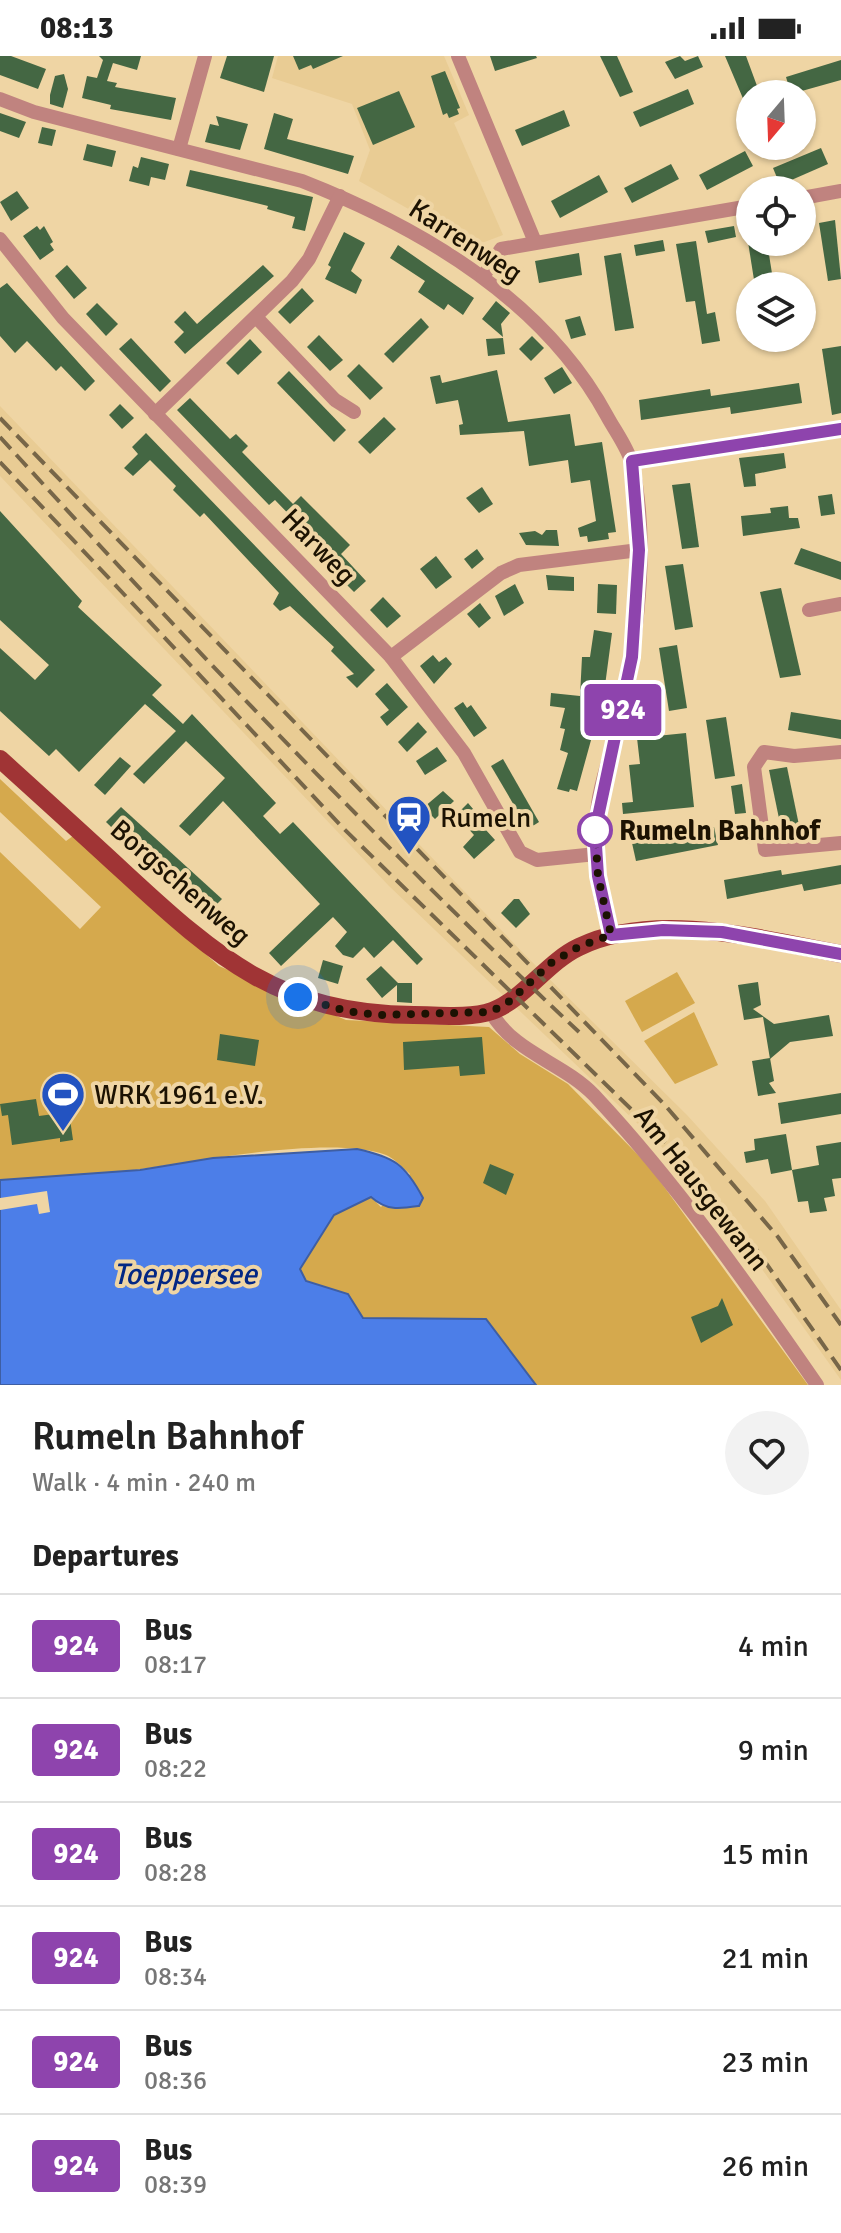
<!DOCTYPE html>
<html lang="en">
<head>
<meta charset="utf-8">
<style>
  :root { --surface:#fff; --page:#f2f2f2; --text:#222; --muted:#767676; --line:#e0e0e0 }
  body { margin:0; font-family:Signika,sans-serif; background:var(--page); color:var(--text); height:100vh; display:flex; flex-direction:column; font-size:30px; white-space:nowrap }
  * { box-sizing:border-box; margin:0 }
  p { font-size:26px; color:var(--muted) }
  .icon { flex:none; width:44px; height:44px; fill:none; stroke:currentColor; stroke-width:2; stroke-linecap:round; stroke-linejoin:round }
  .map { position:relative; height:1329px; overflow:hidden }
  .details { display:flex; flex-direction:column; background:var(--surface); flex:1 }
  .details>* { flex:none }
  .badge { padding:0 16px; border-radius:6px; font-size:28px; line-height:52px }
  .needle { width:52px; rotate:199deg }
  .tools { position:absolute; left:736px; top:24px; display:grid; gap:16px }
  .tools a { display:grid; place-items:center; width:80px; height:80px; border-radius:50%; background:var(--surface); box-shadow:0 2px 6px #0004; font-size:40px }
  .you { position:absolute; width:40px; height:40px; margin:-20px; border:6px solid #fff; border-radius:50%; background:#1a73e8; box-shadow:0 0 0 12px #1a73e833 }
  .map>.badge { position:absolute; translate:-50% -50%; box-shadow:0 0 0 4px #fff }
  h2 { padding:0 32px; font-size:30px; line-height:72px }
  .round { display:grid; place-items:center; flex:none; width:84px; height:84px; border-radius:42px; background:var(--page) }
  .overview { display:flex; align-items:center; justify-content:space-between; height:136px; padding:0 32px }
  h1 { font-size:38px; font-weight:600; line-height:60px }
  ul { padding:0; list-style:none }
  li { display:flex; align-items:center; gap:24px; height:104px; padding:0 32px; border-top:2px solid var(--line) }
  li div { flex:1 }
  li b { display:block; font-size:30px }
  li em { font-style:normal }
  li .badge { min-width:88px; font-weight:700; text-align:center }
  .status { display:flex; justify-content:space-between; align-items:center; height:56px; padding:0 40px; background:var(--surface); direction:ltr }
  .status svg { height:22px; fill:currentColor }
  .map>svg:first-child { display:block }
  .built { fill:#e9cc94 }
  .green { fill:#d5a94d }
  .water { fill:#4c7ee8; stroke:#3e5ea3; stroke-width:2 }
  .pier { fill:#efd5a4 }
  .building { fill:#446743 }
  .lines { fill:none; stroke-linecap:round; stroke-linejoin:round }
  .minor { stroke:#c0837f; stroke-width:14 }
  .major { stroke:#a03435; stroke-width:18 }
  .rail { stroke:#776648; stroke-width:4; stroke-dasharray:16 8; stroke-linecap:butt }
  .line-casing { stroke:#fff; stroke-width:18 }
  .line { stroke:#8e44ad; stroke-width:12 }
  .walk { stroke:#1c1202; stroke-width:8; stroke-dasharray:0 14.4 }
  .stop-dot { fill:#fff; stroke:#8e44ad; stroke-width:4 }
  .labels { text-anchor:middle; stroke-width:8; stroke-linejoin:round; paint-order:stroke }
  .street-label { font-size:28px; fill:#1c1202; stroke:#efd5a4 }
  .poi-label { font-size:28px; fill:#1c1202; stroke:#efd5a4; text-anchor:start }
  .stop-label { font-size:28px; font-weight:bold; fill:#1c1202; stroke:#efd5a4; text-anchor:start }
  .water-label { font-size:30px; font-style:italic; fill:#032784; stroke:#efd5a4 }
</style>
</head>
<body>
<div class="status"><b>08:13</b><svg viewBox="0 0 49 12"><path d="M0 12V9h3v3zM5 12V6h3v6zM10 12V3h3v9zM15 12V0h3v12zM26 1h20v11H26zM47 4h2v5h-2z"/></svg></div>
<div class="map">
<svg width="841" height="1329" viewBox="0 0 841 1329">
  <rect width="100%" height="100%" fill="#efd5a4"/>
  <!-- built -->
  <g class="built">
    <path d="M278,0H444L469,59L454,67L503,179L474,190L359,125L370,94L352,48L272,22Z"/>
    <path d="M0,350L524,898L687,1059L765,1145L841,1254V1324L734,1174L660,1089L389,830L0,420Z"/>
  </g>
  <!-- green -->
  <g class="green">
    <path d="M0,723L66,785L73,780L219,910L346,964L489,971L520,998L568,1028L649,1110L808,1329H536L486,1263L363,1262L348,1238L306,1225L300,1213L334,1159L371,1141L381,1151L410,1118C403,1112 394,1102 386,1099C332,1079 200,1105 141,1113C95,1120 47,1121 0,1124V796L80,873L101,851L0,756Z"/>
    <path d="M677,916L695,947L642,976L625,945Z"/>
    <path d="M694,956L718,1009L675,1028L644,985Z"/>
  </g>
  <!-- water -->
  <path class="water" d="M357,1093C394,1101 405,1108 423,1142L419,1150C399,1153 387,1155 371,1141L334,1159L300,1213L306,1225L348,1238L363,1262L486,1263L536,1329H0V1124L140,1114L213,1102Z"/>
  <!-- pier -->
  <path class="pier" d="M47,1135L50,1156L39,1158L37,1148L0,1154V1142Z"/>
  <!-- building -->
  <g class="building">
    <path d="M0,0H11L46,13L38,33L0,19Z"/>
    <path d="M99,0H141L137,14L113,7L107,25L117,27L115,31L176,42L171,64L110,53L111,49L82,42L87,20L97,22L103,4Z"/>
    <path d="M227,0H274L264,36L220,22Z"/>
    <path d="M293,0H343L313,13L311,9L299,14Z"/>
    <path d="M490,0H536L537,2L495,15Z"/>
    <path d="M600,0H617L633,36L620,41Z"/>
    <path d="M680,0L685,5L698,0L703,11L675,23L665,6Z"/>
    <path d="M725,0H746L760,38H750V59Z"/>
    <path d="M841,4V24L791,38L786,21Z"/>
    <path d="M445,15L460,52L457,53L459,58L449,62L447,57L443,59L431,20Z"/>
    <path d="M64,18L68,33L63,52L50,48V39L55,20Z"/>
    <path d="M688,33L694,48L640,71L633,56Z"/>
    <path d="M399,35L415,71L373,89L357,52Z"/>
    <path d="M564,54L570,70L522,90L515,74Z"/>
    <path d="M0,57L26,66L19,82L0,75Z"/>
    <path d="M274,57L293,63L287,83L354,100L348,118L264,93Z"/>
    <path d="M216,60L248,68L240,94L205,86L210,68L219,70Z"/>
    <path d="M42,71L56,74L52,90L38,87Z"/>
    <path d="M87,88L116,95L112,111L83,104Z"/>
    <path d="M821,92L828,108L780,129L773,112Z"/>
    <path d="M745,95L753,110L707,134L699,119Z"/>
    <path d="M141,101L169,108L165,124L151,121L149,130L129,125L133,110L138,112Z"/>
    <path d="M671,108L679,123L632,147L624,132Z"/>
    <path d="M190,114L313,141L305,175L292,172L295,161L267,153L268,150L186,130Z"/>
    <path d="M599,119L608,136L560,162L551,145Z"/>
    <path d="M17,135L29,152L11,165L0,146Z"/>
    <path d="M835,164L841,223L828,225L819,167Z"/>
    <path d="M37,170L40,174L44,170L53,186L50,188L54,194L40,204L23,180Z"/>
    <path d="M734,170L736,181L708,187L705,175Z"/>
    <path d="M344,176L365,187L351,215L362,224L356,238L325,223L331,211L328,209Z"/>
    <path d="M663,184L665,195L636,200L634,189Z"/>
    <path d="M696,185L707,258L715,256L720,285L702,288L695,245L686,246L676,188Z"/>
    <path d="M748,186H767L774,230H755Z"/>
    <path d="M398,189L474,242L463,259L448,248L444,254L418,236L425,225L390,202Z"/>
    <path d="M579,197L582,219L539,227L535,205Z"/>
    <path d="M621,197L634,272L615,275L604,200Z"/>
    <path d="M67,209L87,232L74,243L55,220Z"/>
    <path d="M263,209L274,220L185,298L174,286L184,276L174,266L185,255L197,268Z"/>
    <path d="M7,227L95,325L85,335L61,310L56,315L27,285L15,297L0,280V232Z"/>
    <path d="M302,232L314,245L290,268L278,256Z"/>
    <path d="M496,245L510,257L501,268L503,281L482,263Z"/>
    <path d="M97,247L118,268L106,280L86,258Z"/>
    <path d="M580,260L586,279L571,283L565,264Z"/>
    <path d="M421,262L429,271L393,307L384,298Z"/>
    <path d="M319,279L343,304L330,315L307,291Z"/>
    <path d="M532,280L544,292L531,305L519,293Z"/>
    <path d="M131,282L171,325L160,336L119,293Z"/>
    <path d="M503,282L505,298L488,300L486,283Z"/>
    <path d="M250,283L262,296L238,319L226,307Z"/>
    <path d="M841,290V357L832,359L822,293Z"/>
    <path d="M359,308L383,332L370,344L347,320Z"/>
    <path d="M562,311L572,327L554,338L544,322Z"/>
    <path d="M497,314L508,366L570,358L575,390L602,386L616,476L608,477L609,483L588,486L587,480L580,481L578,472L596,465L590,424L571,427L568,404L529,410L524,375L460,379L459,369L463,368L458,344L436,348L430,321L440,319L442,327Z"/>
    <path d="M289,315L346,374L334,386L277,327Z"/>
    <path d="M799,327L802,347L731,358L730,351L641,364L639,344L710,333L711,340Z"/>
    <path d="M190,342L230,383L236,378L248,390L242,396L293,448L301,440L350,489L341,498L366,525L354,536L321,503L326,497L307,477L275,444L269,449L177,354Z"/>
    <path d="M120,348L134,362L122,373L109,359Z"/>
    <path d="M384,361L396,373L370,398L358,386Z"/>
    <path d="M146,377L375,614L357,632L346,621L354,618L331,595L334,591L290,550L280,555L273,548L279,537L204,457L200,461L173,434L176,430L150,404L133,420L124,412L138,398L132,391Z"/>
    <path d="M784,397L786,412L755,418L756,430L744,431L739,402Z"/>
    <path d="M690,427L699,491L682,493L672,429Z"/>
    <path d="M482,431L493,448L479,457L466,442Z"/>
    <path d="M832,438L835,458L821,460L818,440Z"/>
    <path d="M788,450L789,462H798L800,472L743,480L741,460L771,457L770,452Z"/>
    <path d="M0,455L82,545L78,551L162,629L152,639L183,668L192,658L276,747L263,760L280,778L293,766L423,903L417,909L393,884L374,902L364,891L353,902L343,899L335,890L347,876L333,861L281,910L269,897L320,848L223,745L190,780L179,770L225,722L186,685L144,728L133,718L176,675L145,648L79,716L56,693L49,700L0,655V592L35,624L49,609L0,564Z"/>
    <path d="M546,474H557L559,490L526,489L519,477L535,475L542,479Z"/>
    <path d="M801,492L841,506V524L794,508Z"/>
    <path d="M477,493L484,503L472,513L464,503Z"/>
    <path d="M436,500L452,521L436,533L420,513Z"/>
    <path d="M683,508L693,571L675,574L665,510Z"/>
    <path d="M546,519L574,521V535L548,534Z"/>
    <path d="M515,528L524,547L504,560L495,540Z"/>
    <path d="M598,528L617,529L616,558L597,557Z"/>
    <path d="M781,532L801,619L780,622L760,536Z"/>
    <path d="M383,541L401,560L387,572L370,554Z"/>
    <path d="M480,547L491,562L479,572L467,558Z"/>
    <path d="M594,574L612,577L604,637L577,735L570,733L569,736L557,733L568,697L560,694L565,673L560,672L565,652L550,650L551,637L580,640L582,601H590Z"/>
    <path d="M677,589L687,652L669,655L659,592Z"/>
    <path d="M433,599L439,606L446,601L452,608L434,628L420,610Z"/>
    <path d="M387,627L408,651L387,670L380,661L389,654L375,638Z"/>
    <path d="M463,646L467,652L471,649L487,672L474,681L454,652Z"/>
    <path d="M791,656L841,664V683L788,674Z"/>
    <path d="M726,661L735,720L715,723L706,664Z"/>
    <path d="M418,666L427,676L407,696L398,686Z"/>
    <path d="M686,677L694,751L623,758L622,747L633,746L629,709L640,708L637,682Z"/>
    <path d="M437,691L447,705L425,719L416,705Z"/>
    <path d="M120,701L131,710L105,739L94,729Z"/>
    <path d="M503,703L539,766L528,773L491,710Z"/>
    <path d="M787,711L800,774L782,777L769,714Z"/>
    <path d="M742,728L746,757L735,758L731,730Z"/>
    <path d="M443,735L454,745L435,763L432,760L426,766L417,757Z"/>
    <path d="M468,747L479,760L476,763L495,784L474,803L463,791L474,779L456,759Z"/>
    <path d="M121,751L222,843L204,861L106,766Z"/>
    <path d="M714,771L718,789L636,805L632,787Z"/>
    <path d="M841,809V828L804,835L802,828L727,843L724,824L781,814L782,819Z"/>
    <path d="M514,843H519L530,858L516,872L501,857Z"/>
    <path d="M323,904L343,910L338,928L318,922Z"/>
    <path d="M381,910L398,927H412V947L397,946V929L382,942L366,923Z"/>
    <path d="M758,926L761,949L753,953L774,968L829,959L833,980L790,986L770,1003L763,961L744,964L738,929Z"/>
    <path d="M220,978L259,984L255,1010L217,1004Z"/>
    <path d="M482,981L485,1018L460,1020L459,1010L404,1014L403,986Z"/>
    <path d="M770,1002L774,1025L769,1027L776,1037L758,1040L752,1005Z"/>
    <path d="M841,1037V1058L781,1068L778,1047Z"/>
    <path d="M36,1043L39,1060L69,1056L73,1084L60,1086V1082L12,1089L8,1059L2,1060L0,1048Z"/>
    <path d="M786,1078L792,1114L771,1118L768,1103L746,1107L744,1096L755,1094L754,1083Z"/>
    <path d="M841,1086V1122L832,1123L835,1140L824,1142L827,1155L810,1157L808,1145L798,1146L792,1114L819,1109L816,1090Z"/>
    <path d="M490,1108L514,1118L506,1139L483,1127Z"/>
    <path d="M722,1242L733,1269L701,1287L691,1261L718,1250Z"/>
  </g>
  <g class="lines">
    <!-- minor -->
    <g class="minor">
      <path d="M458,0L535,186"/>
      <path d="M0,43L34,56L302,125C422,172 544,244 607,360C615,375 628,392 632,408C649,483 638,569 625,643C619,679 603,712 598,748C591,791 597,838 611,879"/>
      <path d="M179,93L205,0"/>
      <path d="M802,142L841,135"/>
      <path d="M0,183L63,262L391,601L464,697L520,796L537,804L596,798"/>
      <path d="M483,221L501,193L750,150"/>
      <path d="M256,261L335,344L354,356"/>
      <path d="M155,358L292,225L309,203L340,140"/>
      <path d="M632,405L841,373"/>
      <path d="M809,554L841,548"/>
      <path d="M391,601L501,517L519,509L639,494"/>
      <path d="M841,696L794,700L764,696L754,711L765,794L841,787"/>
      <path d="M491,956C514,997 562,1006 594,1039C677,1128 748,1229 817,1329"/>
    </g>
    <!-- major -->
    <path class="major" d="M0,703C42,741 84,779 125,817C218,903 281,958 414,959C439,959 468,963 492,955C523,944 547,906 579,891C655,854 762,883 841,898"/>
    <!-- rail -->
    <g class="rail">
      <path d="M0,362L664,1048L778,1181L841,1269"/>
      <path d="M0,381C187,586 377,786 579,976"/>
      <path d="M0,406L344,773L674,1095L756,1193L841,1314"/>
    </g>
  </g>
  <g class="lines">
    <!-- line casing -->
    <g class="line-casing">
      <path id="line" d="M841,373L632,405L639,494L632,601L595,775L598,820L611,879L663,874L722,876L841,898"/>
    </g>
    <!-- line -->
    <use href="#line" class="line"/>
    <!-- walk -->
    <path class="walk" d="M298,941L346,955L378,959L491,956L510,945L551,907L580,890L611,879L598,820L595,774"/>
  </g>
  <!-- icons -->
  <defs>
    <g id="station-pin" transform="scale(2.3)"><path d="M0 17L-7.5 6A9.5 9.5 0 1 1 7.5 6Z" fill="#2353c1" stroke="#efd5a4"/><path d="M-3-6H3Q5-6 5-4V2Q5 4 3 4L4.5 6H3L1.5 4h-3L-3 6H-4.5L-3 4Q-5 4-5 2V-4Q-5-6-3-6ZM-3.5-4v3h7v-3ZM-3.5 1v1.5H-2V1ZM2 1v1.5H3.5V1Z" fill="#fff"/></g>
    <g id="stadium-pin" transform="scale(2.3)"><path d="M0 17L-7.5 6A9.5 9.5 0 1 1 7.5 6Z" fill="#2353c1" stroke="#efd5a4"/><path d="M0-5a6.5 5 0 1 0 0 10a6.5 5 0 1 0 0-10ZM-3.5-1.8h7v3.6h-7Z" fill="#fff"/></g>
  </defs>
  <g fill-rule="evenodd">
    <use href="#station-pin" x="409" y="761"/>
    <use href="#stadium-pin" x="63" y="1038"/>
  </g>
  <!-- markers -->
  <circle class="stop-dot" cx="595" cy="774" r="16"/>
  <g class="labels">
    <!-- street labels -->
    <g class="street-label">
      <text transform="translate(466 184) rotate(33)" y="10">Karrenweg</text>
      <text transform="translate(319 490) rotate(46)" y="10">Harweg</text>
      <text transform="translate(181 826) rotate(41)" y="10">Borgschenweg</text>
      <text transform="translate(702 1132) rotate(52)" y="10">Am Hausgewann</text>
    </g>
    <!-- poi labels -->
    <g class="poi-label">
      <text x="440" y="771">Rumeln</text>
      <text x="94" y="1048">WRK 1961 e.V.</text>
    </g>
    <!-- stop labels -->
    <g class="stop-label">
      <text x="619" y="784">Rumeln Bahnhof</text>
    </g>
    <!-- water labels -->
    <g class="water-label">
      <text x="185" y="1228">Toeppersee</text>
    </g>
  </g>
</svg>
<div class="tools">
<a><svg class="needle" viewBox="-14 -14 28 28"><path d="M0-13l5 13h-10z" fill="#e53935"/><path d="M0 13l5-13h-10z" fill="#767676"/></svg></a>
<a><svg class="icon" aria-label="locate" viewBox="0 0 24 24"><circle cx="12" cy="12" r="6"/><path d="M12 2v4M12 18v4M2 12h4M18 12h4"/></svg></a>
<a><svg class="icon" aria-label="layers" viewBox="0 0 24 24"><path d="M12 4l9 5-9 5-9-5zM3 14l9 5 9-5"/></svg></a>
</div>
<div class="you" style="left:298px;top:941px"></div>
<b class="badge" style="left:623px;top:654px;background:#8e44ad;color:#fff">924</b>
</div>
<section class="details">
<div class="overview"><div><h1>Rumeln Bahnhof</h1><p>Walk · 4 min · 240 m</p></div><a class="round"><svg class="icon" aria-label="heart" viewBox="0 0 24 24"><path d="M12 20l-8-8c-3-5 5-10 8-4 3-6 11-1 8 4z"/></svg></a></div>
<h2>Departures</h2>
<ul>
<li><span class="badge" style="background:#8e44ad;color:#fff">924</span><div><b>Bus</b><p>08:17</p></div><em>4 min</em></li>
<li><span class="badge" style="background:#8e44ad;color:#fff">924</span><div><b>Bus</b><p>08:22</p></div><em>9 min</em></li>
<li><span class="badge" style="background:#8e44ad;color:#fff">924</span><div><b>Bus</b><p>08:28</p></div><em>15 min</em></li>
<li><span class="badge" style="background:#8e44ad;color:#fff">924</span><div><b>Bus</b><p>08:34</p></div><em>21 min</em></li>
<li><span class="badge" style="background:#8e44ad;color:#fff">924</span><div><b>Bus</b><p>08:36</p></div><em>23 min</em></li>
<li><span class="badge" style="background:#8e44ad;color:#fff">924</span><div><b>Bus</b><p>08:39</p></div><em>26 min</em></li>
</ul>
</section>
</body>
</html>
